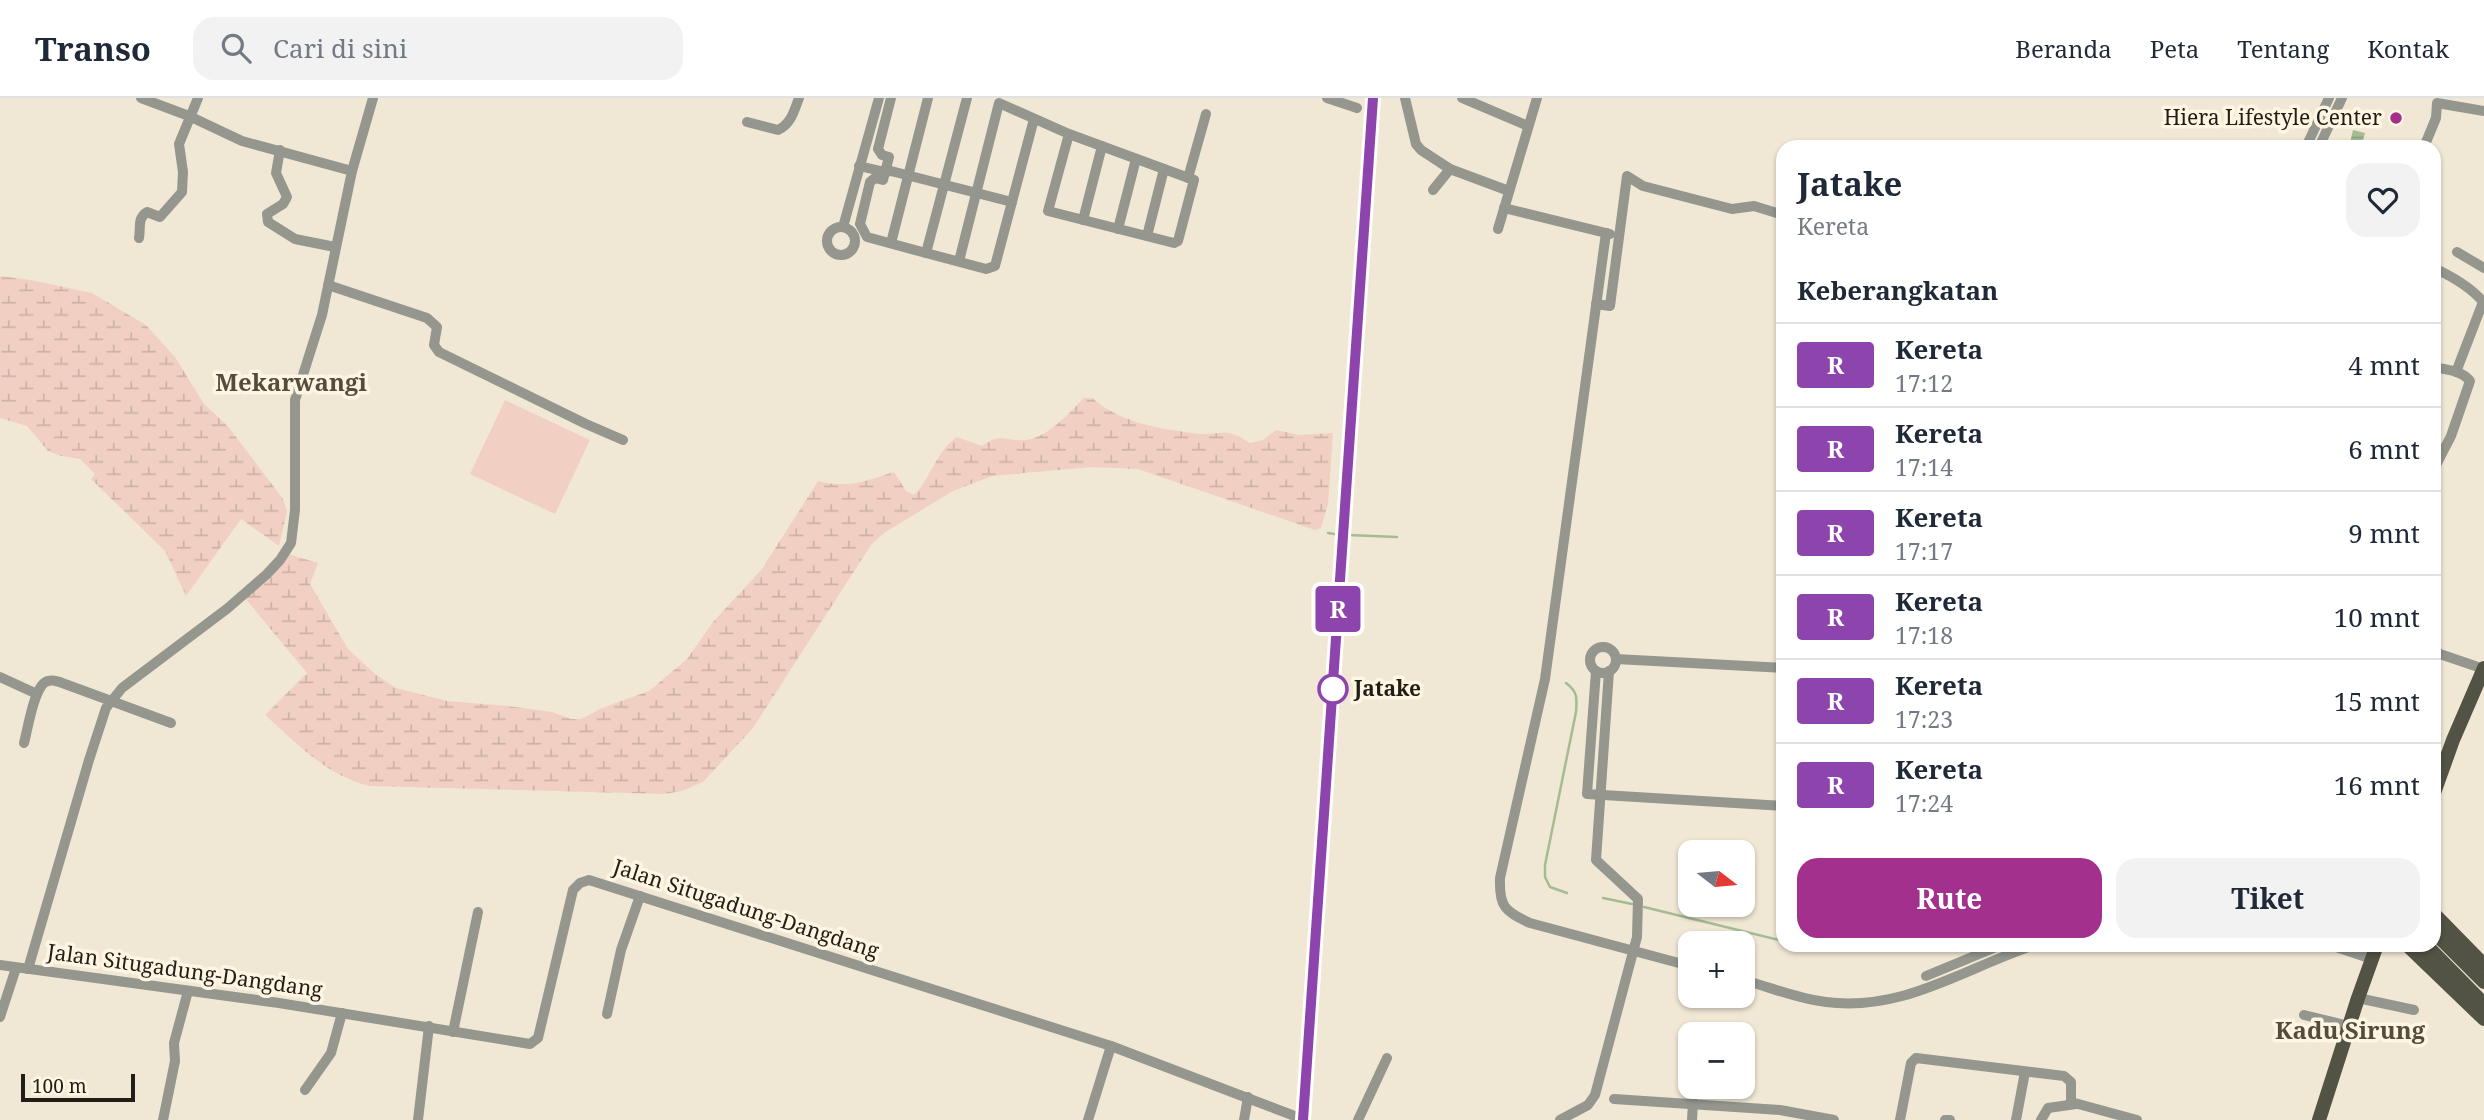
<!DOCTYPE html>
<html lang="id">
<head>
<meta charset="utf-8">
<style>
  :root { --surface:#fff; --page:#f2f2f3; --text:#1f2937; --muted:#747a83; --line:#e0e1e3; --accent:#a2308c }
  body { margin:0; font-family:"Noto Serif",serif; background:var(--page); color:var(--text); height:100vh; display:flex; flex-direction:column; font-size:26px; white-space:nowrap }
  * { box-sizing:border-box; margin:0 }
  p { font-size:23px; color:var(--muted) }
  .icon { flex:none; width:38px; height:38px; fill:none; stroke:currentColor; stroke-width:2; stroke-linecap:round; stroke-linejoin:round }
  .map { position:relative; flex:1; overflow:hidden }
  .drawer { position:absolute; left:1776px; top:42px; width:665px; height:812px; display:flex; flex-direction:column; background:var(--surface); border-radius:21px; box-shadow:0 2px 5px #0004 }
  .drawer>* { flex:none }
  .badge { padding:0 14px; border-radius:5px; font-size:24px; line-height:46px }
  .needle { width:46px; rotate:106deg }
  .tools { position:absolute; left:1678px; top:742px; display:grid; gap:14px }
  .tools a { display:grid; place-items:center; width:77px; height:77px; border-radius:14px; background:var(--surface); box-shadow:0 2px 5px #0004; font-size:35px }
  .scale { position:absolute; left:21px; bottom:18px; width:114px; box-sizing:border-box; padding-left:7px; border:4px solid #211e17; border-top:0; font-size:19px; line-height:24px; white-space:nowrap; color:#211e17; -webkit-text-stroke:5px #fef5e2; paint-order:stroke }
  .map>.badge { position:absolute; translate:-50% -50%; box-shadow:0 0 0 4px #fff }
  h2 { padding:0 21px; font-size:26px; line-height:63px }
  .round { display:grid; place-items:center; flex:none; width:74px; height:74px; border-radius:21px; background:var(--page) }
  .overview { display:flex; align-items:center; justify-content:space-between; height:119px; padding:0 21px }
  h1 { font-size:33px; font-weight:700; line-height:52px }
  .cta { display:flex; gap:14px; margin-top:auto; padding:14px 21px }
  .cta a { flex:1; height:80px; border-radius:21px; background:var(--accent); color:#fff; font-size:28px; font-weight:700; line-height:80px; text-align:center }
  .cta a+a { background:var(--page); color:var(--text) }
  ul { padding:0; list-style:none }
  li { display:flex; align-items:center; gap:21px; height:84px; padding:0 21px; border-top:2px solid var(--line) }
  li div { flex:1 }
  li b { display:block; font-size:26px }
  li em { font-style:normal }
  li .badge { min-width:77px; font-weight:700; text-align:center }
  header { display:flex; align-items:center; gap:42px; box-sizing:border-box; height:98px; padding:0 35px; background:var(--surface); border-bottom:2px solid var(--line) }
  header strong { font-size:33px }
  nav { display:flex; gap:38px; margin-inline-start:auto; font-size:24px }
  .search { width:490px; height:63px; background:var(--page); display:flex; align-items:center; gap:18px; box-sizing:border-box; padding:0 24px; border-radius:21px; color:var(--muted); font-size:26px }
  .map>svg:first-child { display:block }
  .wetland { fill:url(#wetland-marsh) }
  .park { fill:#f1d0c3 }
  .water { fill:url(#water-rules) }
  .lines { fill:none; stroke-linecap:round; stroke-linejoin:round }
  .stream { stroke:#a5bc93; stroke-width:2.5 }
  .minor { stroke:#95968e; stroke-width:10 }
  .major { stroke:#525344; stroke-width:14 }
  .rail-casing { stroke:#4e4a40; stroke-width:5 }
  .rail { stroke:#fef5e2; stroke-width:2.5; stroke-dasharray:8; stroke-linecap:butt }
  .line-casing { stroke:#fff; stroke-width:16 }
  .line { stroke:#8e44ad; stroke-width:10 }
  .poi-dot { fill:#a2308c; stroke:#fef5e2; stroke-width:2.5 }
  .stop-dot { fill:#fff; stroke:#8e44ad; stroke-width:3.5 }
  .labels { text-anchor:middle; stroke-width:7; stroke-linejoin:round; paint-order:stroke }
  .poi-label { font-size:21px; fill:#211e17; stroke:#fef5e2; text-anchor:end }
  .stop-label { font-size:21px; font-weight:bold; fill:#211e17; stroke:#fef5e2; text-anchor:start }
  .street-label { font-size:21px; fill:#211e17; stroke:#fef5e2 }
  .quarter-label { font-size:24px; font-weight:bold; fill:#544d3d; stroke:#fef5e2 }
</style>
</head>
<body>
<header>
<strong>Transo</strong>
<div class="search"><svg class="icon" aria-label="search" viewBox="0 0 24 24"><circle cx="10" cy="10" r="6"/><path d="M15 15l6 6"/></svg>Cari di sini</div>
<nav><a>Beranda</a><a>Peta</a><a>Tentang</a><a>Kontak</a></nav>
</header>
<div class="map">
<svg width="2484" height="1022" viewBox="0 0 2484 1022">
  <defs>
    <pattern id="wetland-marsh" width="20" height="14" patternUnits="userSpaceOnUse" patternTransform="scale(1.75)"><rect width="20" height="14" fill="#f1d0c3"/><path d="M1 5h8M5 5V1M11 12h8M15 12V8" fill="none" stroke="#ceb2a7"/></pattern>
    <pattern id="water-rules" width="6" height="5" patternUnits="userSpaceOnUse" patternTransform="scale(1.75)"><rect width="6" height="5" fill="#a5bc93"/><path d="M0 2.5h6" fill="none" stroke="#8ea17e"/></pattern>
  </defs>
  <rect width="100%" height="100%" fill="#f0e8d5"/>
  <!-- wetland -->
  <g class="wetland">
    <path d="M0,178L31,182L92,195L146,227L175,259L204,306L227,327L283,401L287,414L279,448L241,421L186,498L165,453L91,381L95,376L80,361L61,358L48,353L27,328L0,320Z"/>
    <path d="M1084,300H1092C1119,324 1159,331 1193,335C1220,339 1224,327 1250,345L1263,342L1276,332L1299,337L1333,335L1328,406L1321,430L1315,432L1138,371L1093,369L992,378L953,393L884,435L871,447L753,630L703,684L682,693L664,696L369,688C324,676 299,647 265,617L307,575L245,500L288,456L318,465L310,486L348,551L375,576L396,590L447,603L508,608L552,614L571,621H581L602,610L649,593L687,561L713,524L762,471L818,383C849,391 865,383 894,374L906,393L914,397C931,380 937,352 957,339L982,348C1000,333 1012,346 1031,341C1052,335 1069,315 1084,300Z"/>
  </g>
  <!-- park -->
  <path class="park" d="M505,302L590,342L555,416L470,376Z"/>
  <!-- water -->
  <path class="water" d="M2353,32L2365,35L2361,49H2349Z"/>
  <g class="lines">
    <!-- stream -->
    <g class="stream">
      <path d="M1328,435L1334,436"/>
      <path d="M1348,437L1397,439"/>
      <path d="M1566,585C1578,594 1577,600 1576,614L1545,767V779L1550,789L1567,795"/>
      <path d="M1603,800L1632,806"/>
      <path d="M1644,809L1783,843"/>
      <path d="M1797,847L1807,850L1822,847"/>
    </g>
    <!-- minor -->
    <g class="minor">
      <path d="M141,0L189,18L242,43L352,73"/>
      <path d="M891,0L878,51L882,57L889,59L883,82L875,80L870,84L860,126L867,139L926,155L967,0"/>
      <path d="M1327,0L1357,10"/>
      <path d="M1405,0L1416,46L1421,52L1450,71"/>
      <path d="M1462,0L1528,28"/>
      <path d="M747,24L778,32C791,26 794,13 799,0"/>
      <path d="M2306,49L2329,0"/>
      <path d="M2319,49L2342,0"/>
      <path d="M2424,49L2436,20L2437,5L2484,13"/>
      <path d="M280,52L276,75L287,99L283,106L267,116L268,124L295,141L335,149"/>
      <path d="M859,68L885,74L891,73L1012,104"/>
      <path d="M1188,80L1206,16"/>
      <path d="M1433,92L1450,71L1509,93"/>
      <path d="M1504,110L1610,136"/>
      <path d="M1083,122L1102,48"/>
      <path d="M843,129L879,0"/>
      <circle cx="841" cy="143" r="14"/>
      <path d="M1118,131L1136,61"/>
      <path d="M1498,131L1537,0"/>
      <path d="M1606,135L1545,581L1500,780C1499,808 1504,813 1530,825L1690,868"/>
      <path d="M1147,138L1164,71"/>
      <path d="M139,140C141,130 137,120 147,114L160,119L182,94L183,74L179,46L198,0"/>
      <path d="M891,145L928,0"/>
      <path d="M2457,154L2484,170"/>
      <path d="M926,155L986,171L995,168L1034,21"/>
      <path d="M959,163L999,5L1069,36L1194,82L1178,143L1174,145L1048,113L1069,36"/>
      <path d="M2434,170C2451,178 2471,189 2483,204L2456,274"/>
      <path d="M328,187L427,220L437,229L434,247L439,254L586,326L623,342"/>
      <path d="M1596,206L1610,208L1627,78L1643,88L1732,111L1754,108L1783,117"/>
      <path d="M2434,269C2447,272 2461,272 2470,283L2451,338L2434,371"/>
      <circle cx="1603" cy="562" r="13"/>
      <path d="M2434,554L2484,571"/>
      <path d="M1616,561L1783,570"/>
      <path d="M1596,573L1587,696L1783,708"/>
      <path d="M0,579L37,596"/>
      <path d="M24,645C28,631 34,586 48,583C54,581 60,584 65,586L171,625"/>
      <path d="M2330,847L2372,861"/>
      <path d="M0,867L279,905L530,946L538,940L573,792L580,785L589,782L1111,948L1305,1022"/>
      <path d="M28,871L89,662L106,610L122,590L228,510L267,476L280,462L291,445L295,412V302L322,217L352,73L373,0"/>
      <path d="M1926,878L2001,847"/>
      <path d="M1743,882C1770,889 1798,901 1826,904C1904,914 1964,870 2035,847"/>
      <path d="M2358,900L2414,912"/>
      <path d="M607,916L621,852L640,798"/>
      <path d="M2304,917L2349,928"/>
      <path d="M0,919L16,870"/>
      <path d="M453,934L478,814"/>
      <path d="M305,992L331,955L342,915"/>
      <path d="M1614,1001L1780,1012L1834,1022"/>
      <path d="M163,1022L175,963L174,945L188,893"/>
      <path d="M418,1022L429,928"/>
      <path d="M1088,1022L1111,948"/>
      <path d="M1244,1022L1248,999"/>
      <path d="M1358,1022L1387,960"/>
      <path d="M1560,1022L1588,1007L1595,997L1637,839L1638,801L1596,762L1609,573"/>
      <path d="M1692,1022L1693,1004"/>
      <path d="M1900,1022L1911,965L1916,960L2064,978L2071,984V1004L2137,1022"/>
      <path d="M1945,1022H1950"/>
      <path d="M2016,1022L2025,974"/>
      <path d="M2041,1022L2048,1010L2076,1006"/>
    </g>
    <!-- major -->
    <g class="major">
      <path d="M2434,695L2453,642L2484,570"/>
      <path d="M2434,816L2484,867"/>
      <path d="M2434,834L2484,884"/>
      <path d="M2407,847L2484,921"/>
      <path d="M2426,847L2484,906"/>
      <path d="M2319,1022L2358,900L2377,847"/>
    </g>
    <!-- rail casing -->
    <g class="rail-casing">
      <path id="rail" d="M1299,1022L1368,0"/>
    </g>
    <!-- rail -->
    <use href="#rail" class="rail"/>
  </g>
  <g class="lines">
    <!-- line casing -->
    <g class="line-casing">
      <path id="line" d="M1303,1022L1373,0"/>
    </g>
    <!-- line -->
    <use href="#line" class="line"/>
  </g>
  <!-- markers -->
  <circle class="poi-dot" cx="2396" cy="20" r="7"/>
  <circle class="stop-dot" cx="1333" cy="591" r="14"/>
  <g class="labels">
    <!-- poi labels -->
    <g class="poi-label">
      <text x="2382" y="27">Hiera Lifestyle Center</text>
    </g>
    <!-- stop labels -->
    <g class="stop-label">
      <text x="1354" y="598">Jatake</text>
    </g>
    <!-- street labels -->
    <g class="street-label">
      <text transform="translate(746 811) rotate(18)" y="7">Jalan Situgadung-Dangdang</text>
      <text transform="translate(185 873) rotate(8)" y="7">Jalan Situgadung-Dangdang</text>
    </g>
    <!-- quarter labels -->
    <g class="quarter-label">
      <text x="291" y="293">Mekarwangi</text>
      <text x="2350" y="941">Kadu Sirung</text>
    </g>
  </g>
</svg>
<div class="tools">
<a><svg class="needle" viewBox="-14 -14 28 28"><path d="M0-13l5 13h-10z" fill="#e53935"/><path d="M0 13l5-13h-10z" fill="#747a83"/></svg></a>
<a>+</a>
<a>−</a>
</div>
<div class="scale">100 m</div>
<b class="badge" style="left:1338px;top:511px;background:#8e44ad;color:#fff">R</b>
<section class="drawer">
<div class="overview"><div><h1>Jatake</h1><p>Kereta</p></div><a class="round"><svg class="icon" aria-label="heart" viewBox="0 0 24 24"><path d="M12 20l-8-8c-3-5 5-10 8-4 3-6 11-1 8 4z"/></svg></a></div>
<h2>Keberangkatan</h2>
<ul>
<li><span class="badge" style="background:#8e44ad;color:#fff">R</span><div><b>Kereta</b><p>17:12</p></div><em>4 mnt</em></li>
<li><span class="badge" style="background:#8e44ad;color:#fff">R</span><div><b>Kereta</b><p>17:14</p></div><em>6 mnt</em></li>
<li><span class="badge" style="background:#8e44ad;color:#fff">R</span><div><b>Kereta</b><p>17:17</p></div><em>9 mnt</em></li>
<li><span class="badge" style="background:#8e44ad;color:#fff">R</span><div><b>Kereta</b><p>17:18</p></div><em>10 mnt</em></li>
<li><span class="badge" style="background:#8e44ad;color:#fff">R</span><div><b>Kereta</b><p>17:23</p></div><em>15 mnt</em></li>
<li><span class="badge" style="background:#8e44ad;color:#fff">R</span><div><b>Kereta</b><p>17:24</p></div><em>16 mnt</em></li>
</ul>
<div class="cta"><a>Rute</a><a>Tiket</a></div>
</section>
</div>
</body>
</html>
